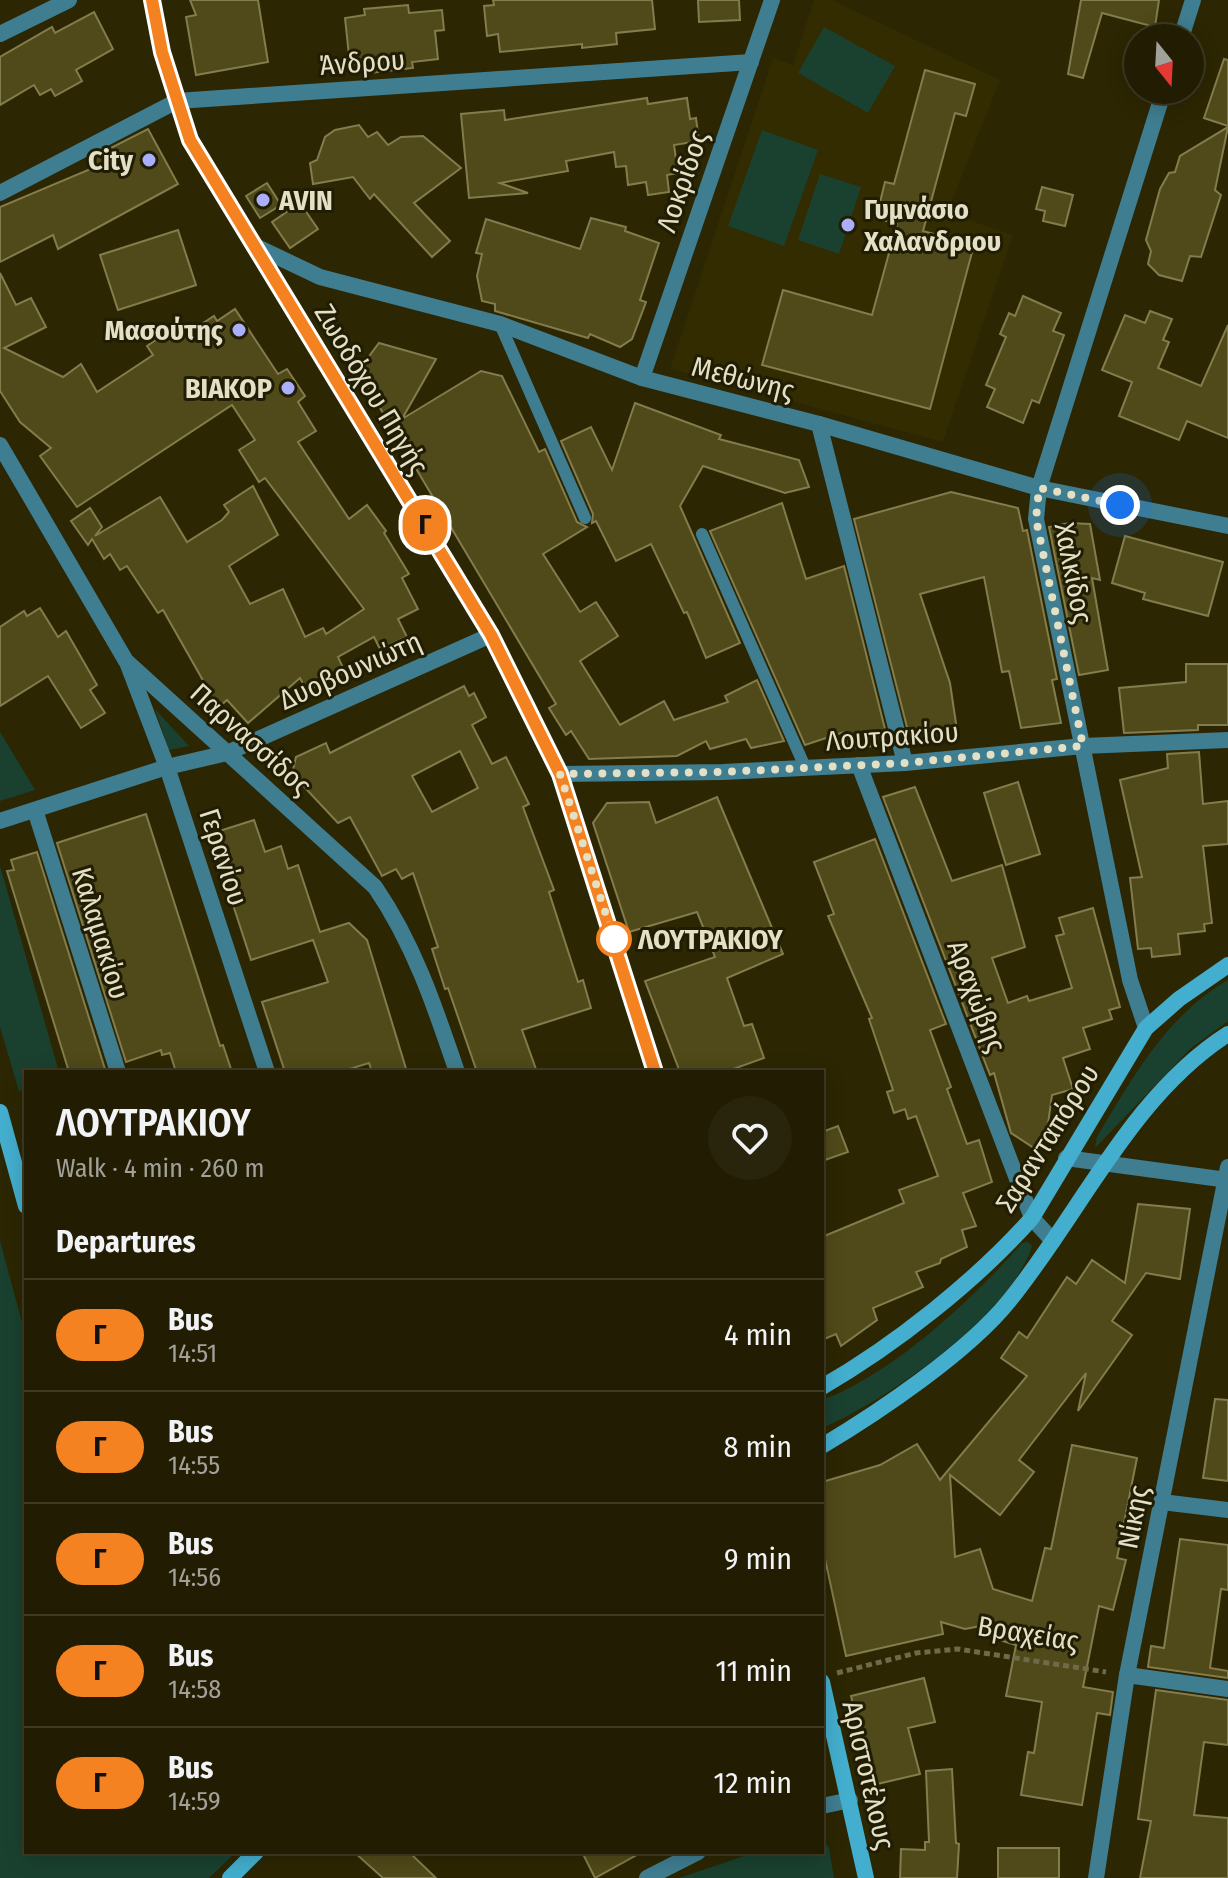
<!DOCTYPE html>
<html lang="en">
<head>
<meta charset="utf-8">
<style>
  :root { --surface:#211c02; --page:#29250c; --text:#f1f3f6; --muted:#a2a199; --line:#3e3a24 }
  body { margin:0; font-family:"Fira Sans Condensed",sans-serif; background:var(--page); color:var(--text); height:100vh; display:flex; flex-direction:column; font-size:30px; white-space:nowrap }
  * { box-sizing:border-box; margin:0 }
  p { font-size:26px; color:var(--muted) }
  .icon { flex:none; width:44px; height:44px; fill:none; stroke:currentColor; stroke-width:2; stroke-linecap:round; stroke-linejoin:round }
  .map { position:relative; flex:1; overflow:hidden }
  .sheet { position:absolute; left:24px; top:1070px; width:800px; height:784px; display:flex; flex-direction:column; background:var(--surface); border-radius:0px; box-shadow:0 4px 20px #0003,0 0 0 2px var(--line) }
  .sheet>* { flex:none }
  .badge { padding:0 16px; border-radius:26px; font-size:28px; line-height:52px }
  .needle { width:52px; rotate:162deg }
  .controls { position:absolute; left:1124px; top:24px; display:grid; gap:16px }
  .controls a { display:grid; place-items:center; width:80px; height:80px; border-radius:50%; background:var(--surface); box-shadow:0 4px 20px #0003,0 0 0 2px var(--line); font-size:40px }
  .you { position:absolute; width:40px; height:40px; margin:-20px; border:6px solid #fff; border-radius:50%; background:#1a73e8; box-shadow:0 0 0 12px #1a73e833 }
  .map>.badge { position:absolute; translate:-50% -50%; box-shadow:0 0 0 4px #fff }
  h2 { padding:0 32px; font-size:30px; line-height:72px }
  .round { display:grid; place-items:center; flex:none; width:84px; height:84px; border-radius:42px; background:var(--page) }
  .overview { display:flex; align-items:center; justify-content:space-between; height:136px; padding:0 32px }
  h1 { font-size:38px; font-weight:600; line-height:60px }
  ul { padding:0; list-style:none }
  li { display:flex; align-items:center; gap:24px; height:112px; padding:0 32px; border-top:2px solid var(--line) }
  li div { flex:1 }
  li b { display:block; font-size:30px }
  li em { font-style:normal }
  li .badge { min-width:88px; font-weight:700; text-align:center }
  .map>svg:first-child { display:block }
  .built { fill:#322c00 }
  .green { fill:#1a412f }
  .building { fill:#504919; stroke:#837c4c; stroke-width:2; fill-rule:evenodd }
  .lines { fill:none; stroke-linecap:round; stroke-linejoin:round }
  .path { stroke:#6f6a49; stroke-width:5; stroke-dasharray:6 4; stroke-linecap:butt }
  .lane { stroke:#3f7d90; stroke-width:12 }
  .street { stroke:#3f7d90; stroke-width:16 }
  .secondary { stroke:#43aece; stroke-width:16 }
  .line-casing { stroke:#fff; stroke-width:18 }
  .line { stroke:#f58220; stroke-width:12 }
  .walk { stroke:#e3e0c6; stroke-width:8; stroke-dasharray:0 14.4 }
  .poi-dot { fill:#abaffb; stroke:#201d04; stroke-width:3 }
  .stop-dot { fill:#fff; stroke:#f58220; stroke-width:4 }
  .labels { text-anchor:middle; stroke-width:6; stroke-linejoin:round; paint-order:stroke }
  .street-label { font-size:28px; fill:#e3e0c6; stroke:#201d04 }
  .poi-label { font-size:28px; font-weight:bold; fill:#e3e0c6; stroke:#201d04; text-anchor:end }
  .stop-label { font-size:28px; font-weight:bold; fill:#e3e0c6; stroke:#201d04; text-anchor:start }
</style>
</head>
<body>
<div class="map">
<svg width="1228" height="1878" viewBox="0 0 1228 1878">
  <rect width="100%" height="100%" fill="#2c2602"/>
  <!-- built -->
  <path class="built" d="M814,0H832L1000,80L947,213L1013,235L943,442L670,369L773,58L793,65Z"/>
  <!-- green -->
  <g class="green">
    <path d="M824,27L895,66L868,113L798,73Z"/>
    <path d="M762,130L818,150L784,246L728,226Z"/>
    <path d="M820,174L861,187L839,254L798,240Z"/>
    <path d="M155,709L189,746L169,750Z"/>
    <path d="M0,732L35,790L0,801Z"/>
    <path d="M0,866L59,1072H26V1089L19,1091L0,1027Z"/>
    <path d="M1228,980V1021L1191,1048L1095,1148L1097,1137C1133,1077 1166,1016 1228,980Z"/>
    <path d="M0,1241L26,1337V1852H236L209,1878H0Z"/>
    <path d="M1028,1242L1032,1246C1010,1316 887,1400 822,1428V1400C893,1374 973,1299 1022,1243Z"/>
    <path d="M822,1837L829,1848L834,1878H679L756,1852H822Z"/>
  </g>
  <!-- building -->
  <g class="building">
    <path d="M190,0H258L268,62L196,75L186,17L196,15Z"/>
    <path d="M493,0H652L655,29L616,33L617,44L582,48V44L500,52L498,34L487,36L484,6L494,5Z"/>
    <path d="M698,0H739L740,20L699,22Z"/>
    <path d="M1081,0H1159L1155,27L1102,13L1083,78L1068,74Z"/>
    <path d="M408,5L409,13L442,10L444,30L435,31L438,59L412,62L413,68L371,73L370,63L350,65L345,18L365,15L364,9Z"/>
    <path d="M94,12L113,49L76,70L82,81L55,96L51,89L40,95L34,85L0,105V57L52,27L55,33Z"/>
    <path d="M1224,59L1228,60V126L1204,118Z"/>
    <path d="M925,70L975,84L966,116L955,113L923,231L974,245L930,409L762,365L783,290L872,315L897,224L876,218L885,182L894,184Z"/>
    <path d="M647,98L648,104L687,98L690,119L696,118L699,141L674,145L678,173L667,175L669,192L648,195L646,182L628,185L626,166L616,167L614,152L566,161L568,171L500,183L528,193L469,198L461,114L504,110L505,120Z"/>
    <path d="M359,125L368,137L377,132L388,145L401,137L423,136L461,168L414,203L450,241L432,257L374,194L370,199L353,177L313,184L310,163L317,160L325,137L335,130Z"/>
    <path d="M1228,127L1215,190L1221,195L1201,257L1190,256L1182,281L1159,275L1148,264L1151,251L1146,240L1160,189L1169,173L1175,172L1180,156Z"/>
    <path d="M148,129L178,184L58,249L53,235L0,262V207L93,168L89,159Z"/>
    <path d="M267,183L281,205L260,218L246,196Z"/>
    <path d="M1042,187L1073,195L1065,226L1043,221L1045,211L1036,209Z"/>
    <path d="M300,203L318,229L290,248L272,222Z"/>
    <path d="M591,218L626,227L625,231L659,243L640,300L646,302L632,339L620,347L590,334L588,338L495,311V304L482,301L477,276L482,254L476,253L486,219L580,249Z"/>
    <path d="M178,230L196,285L118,310L100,255Z"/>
    <path d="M0,273L16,305L31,298L46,327L4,348L63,377L81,364L97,392L153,355L147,346L172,329L179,339L214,316L217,321L235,309L278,374L287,369L305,396L298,402L316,431L298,442L349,519L367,505L386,531L384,533L409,574L402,578L418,609L398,619L407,637L380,649L374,637L338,657L345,672L307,691L300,678L248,723L227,700L219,707L201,687L205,684L163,610L158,613L127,566L120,570L110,554L104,559L92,539L88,545L71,521L90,508L102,527L95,536L160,497L187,542L222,520L229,512L224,505L253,486L278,535L229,566L250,604L283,589L305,637L323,628L326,634L364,609L265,478L259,482L239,450L255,440L232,405L77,507L40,456L51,448L20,422L0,391Z"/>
    <path d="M1023,296L1061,313L1053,331L1064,335L1039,403L1032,400L1023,423L987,407L995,389L986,385L1006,337L1000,334L1009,313L1015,316Z"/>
    <path d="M1150,311L1172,319L1163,340L1169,342L1158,368L1201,386L1228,325V438L1187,421L1179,440L1119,416L1132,382L1102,370L1125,315L1145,323Z"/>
    <path d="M379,343L436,359L402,419L481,371L502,376L539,452L545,449L577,522L587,527L543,554L580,612L596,602L618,636L580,661L620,725L664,701L674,720L728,702L725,696L757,680L784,741L751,748L746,739L710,749L706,741L677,756L589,759L571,731L566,735L549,708L556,704L358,371Z"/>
    <path d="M635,403L721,435L719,439L799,460L809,487L785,493L703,466L680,506L740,643L706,658L687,612L684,613L651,544L616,561L596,521L592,523L593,514L561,441L591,427L612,470Z"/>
    <path d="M951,492L1018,508L1023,531L1027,530L1057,679L1052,680L1061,723L1021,728L1009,671L1002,672L984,577L920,594L950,683L958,737L911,743L854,519Z"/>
    <path d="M782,503L806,579L844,566L889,745L848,748L844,732L805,745L710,531Z"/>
    <path d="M1069,523L1090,524L1100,580L1092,578L1108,670L1079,675L1049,527Z"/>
    <path d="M1125,536L1223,562L1208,616L1143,599L1145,593L1112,583Z"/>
    <path d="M40,608L58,637L66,631L97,685L90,690L105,713L81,728L48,676L0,706V627L24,611L27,616Z"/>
    <path d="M1186,664H1228V725H1198V730L1124,733L1119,688L1186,682Z"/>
    <path d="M464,686L469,696L474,693L486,717L472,725L492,764L506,757L529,804L523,807L554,890L549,892L578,982L583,980L591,1008L522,1030L537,1072H477L448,988L445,989L432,949L438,947L413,873L402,879L396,869L382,876L350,817L338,823L292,774L296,757L326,743L330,753ZM460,751L478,788L432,812L412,776Z"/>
    <path d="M1199,752L1203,804L1228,801V844L1203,846L1212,923L1204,924L1205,931L1178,934L1180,954L1152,957L1151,948L1138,949L1130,878L1142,877L1120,780L1168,768L1167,754Z"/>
    <path d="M1018,782L1040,854L1006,865L984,793Z"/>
    <path d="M915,787L952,881L1002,865L1025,947L992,958L1008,1003L1027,996L1029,1001L1072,988L1056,936L1064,934L1059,918L1093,908L1120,1007L1109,1010L1112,1019L1083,1028L1090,1049L1063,1058L1073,1089L1052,1095L1048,1124L1034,1148L1011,1133L994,1073L990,1075L883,797Z"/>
    <path d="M717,797L783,954L727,978L744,1026L752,1024L764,1058L725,1072H680L645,981L715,957L697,912L629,932L593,823L607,803L649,802L656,823Z"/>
    <path d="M146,814L220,1046L223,1045L232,1072H176L170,1053L162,1055L161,1050L126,1062L57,843Z"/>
    <path d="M254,820L265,852L281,846L288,869L298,865L320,932L349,923L367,940L407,1072H372L369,1063L340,1072H285L262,1002L328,982L313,940L251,960L210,834Z"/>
    <path d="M875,839L946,1024L930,1030L951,1087L947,1089L967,1144L979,1140L992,1182L963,1193L976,1226L962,1230L967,1247L941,1259L940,1263L916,1272L923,1287L873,1308L877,1320L841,1346L836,1334L822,1340V1237L904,1203L899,1190L938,1176L916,1116L908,1119L905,1109L894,1113L887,1092L893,1090L869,1019L872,1018L828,916L834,914L814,862Z"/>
    <path d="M37,852L105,1069L95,1072H69L7,871L14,870L11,860Z"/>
    <path d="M838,1126L848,1152L822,1161V1132Z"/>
    <path d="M1138,1204L1190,1209L1180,1279L1146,1273L1112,1321L1132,1335L1078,1411L1086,1373L1019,1460L1034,1472L1000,1515L950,1475L955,1557L980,1549L993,1589L1032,1601L1045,1548L1051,1549L1072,1445L1137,1458L1117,1558L1126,1560L1113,1610L1099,1606L1083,1687L1113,1692L1110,1715L1097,1713L1082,1805L1021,1795L1028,1752L1034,1753L1042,1702L1006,1696L1016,1645L983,1635L981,1626L965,1629L941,1622L943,1634L846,1656L822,1545V1482L880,1465L917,1444L940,1480L1027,1376L1001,1358L1019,1332L1027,1338L1067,1277L1076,1284L1092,1260L1125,1283Z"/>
    <path d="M1215,1399L1228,1400V1481L1203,1478Z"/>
    <path d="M1180,1539L1228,1545V1590L1221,1589L1210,1668L1228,1671V1678L1148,1667L1151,1646L1164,1648Z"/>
    <path d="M924,1678L935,1722L908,1728L920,1774L873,1785L851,1696Z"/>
    <path d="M1156,1690L1228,1700V1745L1204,1742L1194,1815L1228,1818V1878H1140L1151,1821L1138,1819Z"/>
    <path d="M952,1769L956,1843L959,1844L957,1878H900L901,1849L925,1850V1842H929L926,1771Z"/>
    <rect x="998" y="1848" width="61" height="30"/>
    <path d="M354,1852H409L436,1878H383Z"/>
    <path d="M582,1852H642L595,1878Z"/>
  </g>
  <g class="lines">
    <!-- path -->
    <path class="path" d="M837,1673L916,1653L958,1649L1106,1672"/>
    <!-- lane -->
    <g class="lane">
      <path d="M500,324L585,518"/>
      <path d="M702,534L805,767"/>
    </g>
    <!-- street -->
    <g class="street">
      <path d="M0,34L69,0"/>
      <path d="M1181,38L1193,0"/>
      <path d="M0,193L177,101L751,62"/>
      <path d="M255,246L320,277L500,324L642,378L819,424L1039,488L1228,526"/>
      <path d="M642,378L772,0"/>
      <path d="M819,424L905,763"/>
      <path d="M0,445L126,661L375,887C414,944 435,1007 457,1072"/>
      <path d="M128,665L167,767L267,1072"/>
      <path d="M859,765L1032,1218L1053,1241"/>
      <path d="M560,774L723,772L905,763L1083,746L1228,740"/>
      <path d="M35,810L118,1072"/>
      <path d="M0,821L167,767L227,753L491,635"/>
      <path d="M1146,1028L1130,980L1036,519L1039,488L1164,90"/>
      <path d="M1066,1158L1228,1180"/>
      <path d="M1162,1502L1228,1510"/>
      <path d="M1127,1675L1228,1689"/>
      <path d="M822,1806L850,1800"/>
      <path d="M647,1878L698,1852"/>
      <path d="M1096,1878L1127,1675L1228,1167"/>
    </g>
    <!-- secondary -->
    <g class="secondary">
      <path d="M152,0L162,52L190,140L491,635L560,774L655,1072"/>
      <path d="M0,1112L26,1206"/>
      <path d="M822,1387C895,1345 976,1281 1032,1218L1146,1028L1179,999L1228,965"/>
      <path d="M822,1446C879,1412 968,1352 1009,1301C1080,1214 1131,1096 1228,1034"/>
      <path d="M822,1682L866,1878"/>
      <path d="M230,1878L256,1852"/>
    </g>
  </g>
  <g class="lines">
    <!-- line casing -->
    <g class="line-casing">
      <path id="line" d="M152,0L162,52L190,140L491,635L560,774L655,1072"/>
    </g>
    <!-- line -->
    <use href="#line" class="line"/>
    <!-- walk -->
    <path class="walk" d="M614,939L560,774L723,772L905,763L1083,746L1036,519L1039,488L1120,505"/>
  </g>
  <!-- markers -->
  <g class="poi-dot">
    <circle cx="149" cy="160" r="8"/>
    <circle cx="263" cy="200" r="8"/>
    <circle cx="848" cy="225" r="8"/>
    <circle cx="239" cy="330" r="8"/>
    <circle cx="288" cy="388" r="8"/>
  </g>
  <circle class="stop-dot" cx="614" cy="939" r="16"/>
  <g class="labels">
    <!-- street labels -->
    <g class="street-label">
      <text transform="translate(362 62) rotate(-4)" y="10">Άνδρου</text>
      <text transform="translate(682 181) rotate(-71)" y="10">Λοκρίδος</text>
      <text transform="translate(743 378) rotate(14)" y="10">Μεθώνης</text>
      <text transform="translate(372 389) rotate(59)" y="10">Ζωοδόχου Πηγής</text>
      <text transform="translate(1074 573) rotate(79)" y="10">Χαλκίδος</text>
      <text transform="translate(350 670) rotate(-24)" y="10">Δυοβουνιώτη</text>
      <text transform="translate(892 736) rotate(-4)" y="10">Λουτρακίου</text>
      <text transform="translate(251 739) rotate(42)" y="10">Παρνασσίδος</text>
      <text transform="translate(224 857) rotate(72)" y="10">Γερανίου</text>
      <text transform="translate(101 933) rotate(73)" y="10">Καλαμακίου</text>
      <text transform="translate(977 996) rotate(69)" y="10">Αραχώβης</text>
      <text transform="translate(1047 1138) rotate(-58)" y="10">Σαρανταπόρου</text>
      <text transform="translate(1133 1517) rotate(-79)" y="10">Νίκης</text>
      <text transform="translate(1028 1633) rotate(9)" y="10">Βραχείας</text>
      <text transform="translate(869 1775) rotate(77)" y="10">Αριστοτέλους</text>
    </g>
    <!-- poi labels -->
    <g class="poi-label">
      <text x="133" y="170">City</text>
      <text x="279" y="210" text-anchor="start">AVIN</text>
      <text x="864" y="219" text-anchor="start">Γυμνάσιο<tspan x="864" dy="32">Χαλανδριου</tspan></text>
      <text x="223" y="340">Μασούτης</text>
      <text x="272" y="398">ΒΙΑΚΟΡ</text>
    </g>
    <!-- stop labels -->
    <g class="stop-label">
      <text x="638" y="949">ΛΟΥΤΡΑΚΙΟΥ</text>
    </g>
  </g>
</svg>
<div class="controls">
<a><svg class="needle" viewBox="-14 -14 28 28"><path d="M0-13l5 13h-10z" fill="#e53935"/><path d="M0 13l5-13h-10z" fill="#a2a199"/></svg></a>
</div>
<div class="you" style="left:1120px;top:505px"></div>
<b class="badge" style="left:425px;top:525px;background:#f58220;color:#111">Γ</b>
<section class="sheet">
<div class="overview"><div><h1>ΛΟΥΤΡΑΚΙΟΥ</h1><p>Walk · 4 min · 260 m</p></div><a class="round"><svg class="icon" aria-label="heart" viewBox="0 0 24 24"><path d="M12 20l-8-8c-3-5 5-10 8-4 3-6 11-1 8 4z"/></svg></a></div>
<h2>Departures</h2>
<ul>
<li><span class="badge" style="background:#f58220;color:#111">Γ</span><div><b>Bus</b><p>14:51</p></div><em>4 min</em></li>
<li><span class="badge" style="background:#f58220;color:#111">Γ</span><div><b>Bus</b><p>14:55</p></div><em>8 min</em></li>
<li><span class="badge" style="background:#f58220;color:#111">Γ</span><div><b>Bus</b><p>14:56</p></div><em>9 min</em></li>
<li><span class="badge" style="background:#f58220;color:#111">Γ</span><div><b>Bus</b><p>14:58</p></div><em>11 min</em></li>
<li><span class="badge" style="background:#f58220;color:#111">Γ</span><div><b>Bus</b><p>14:59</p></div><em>12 min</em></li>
</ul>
</section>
</div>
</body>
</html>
